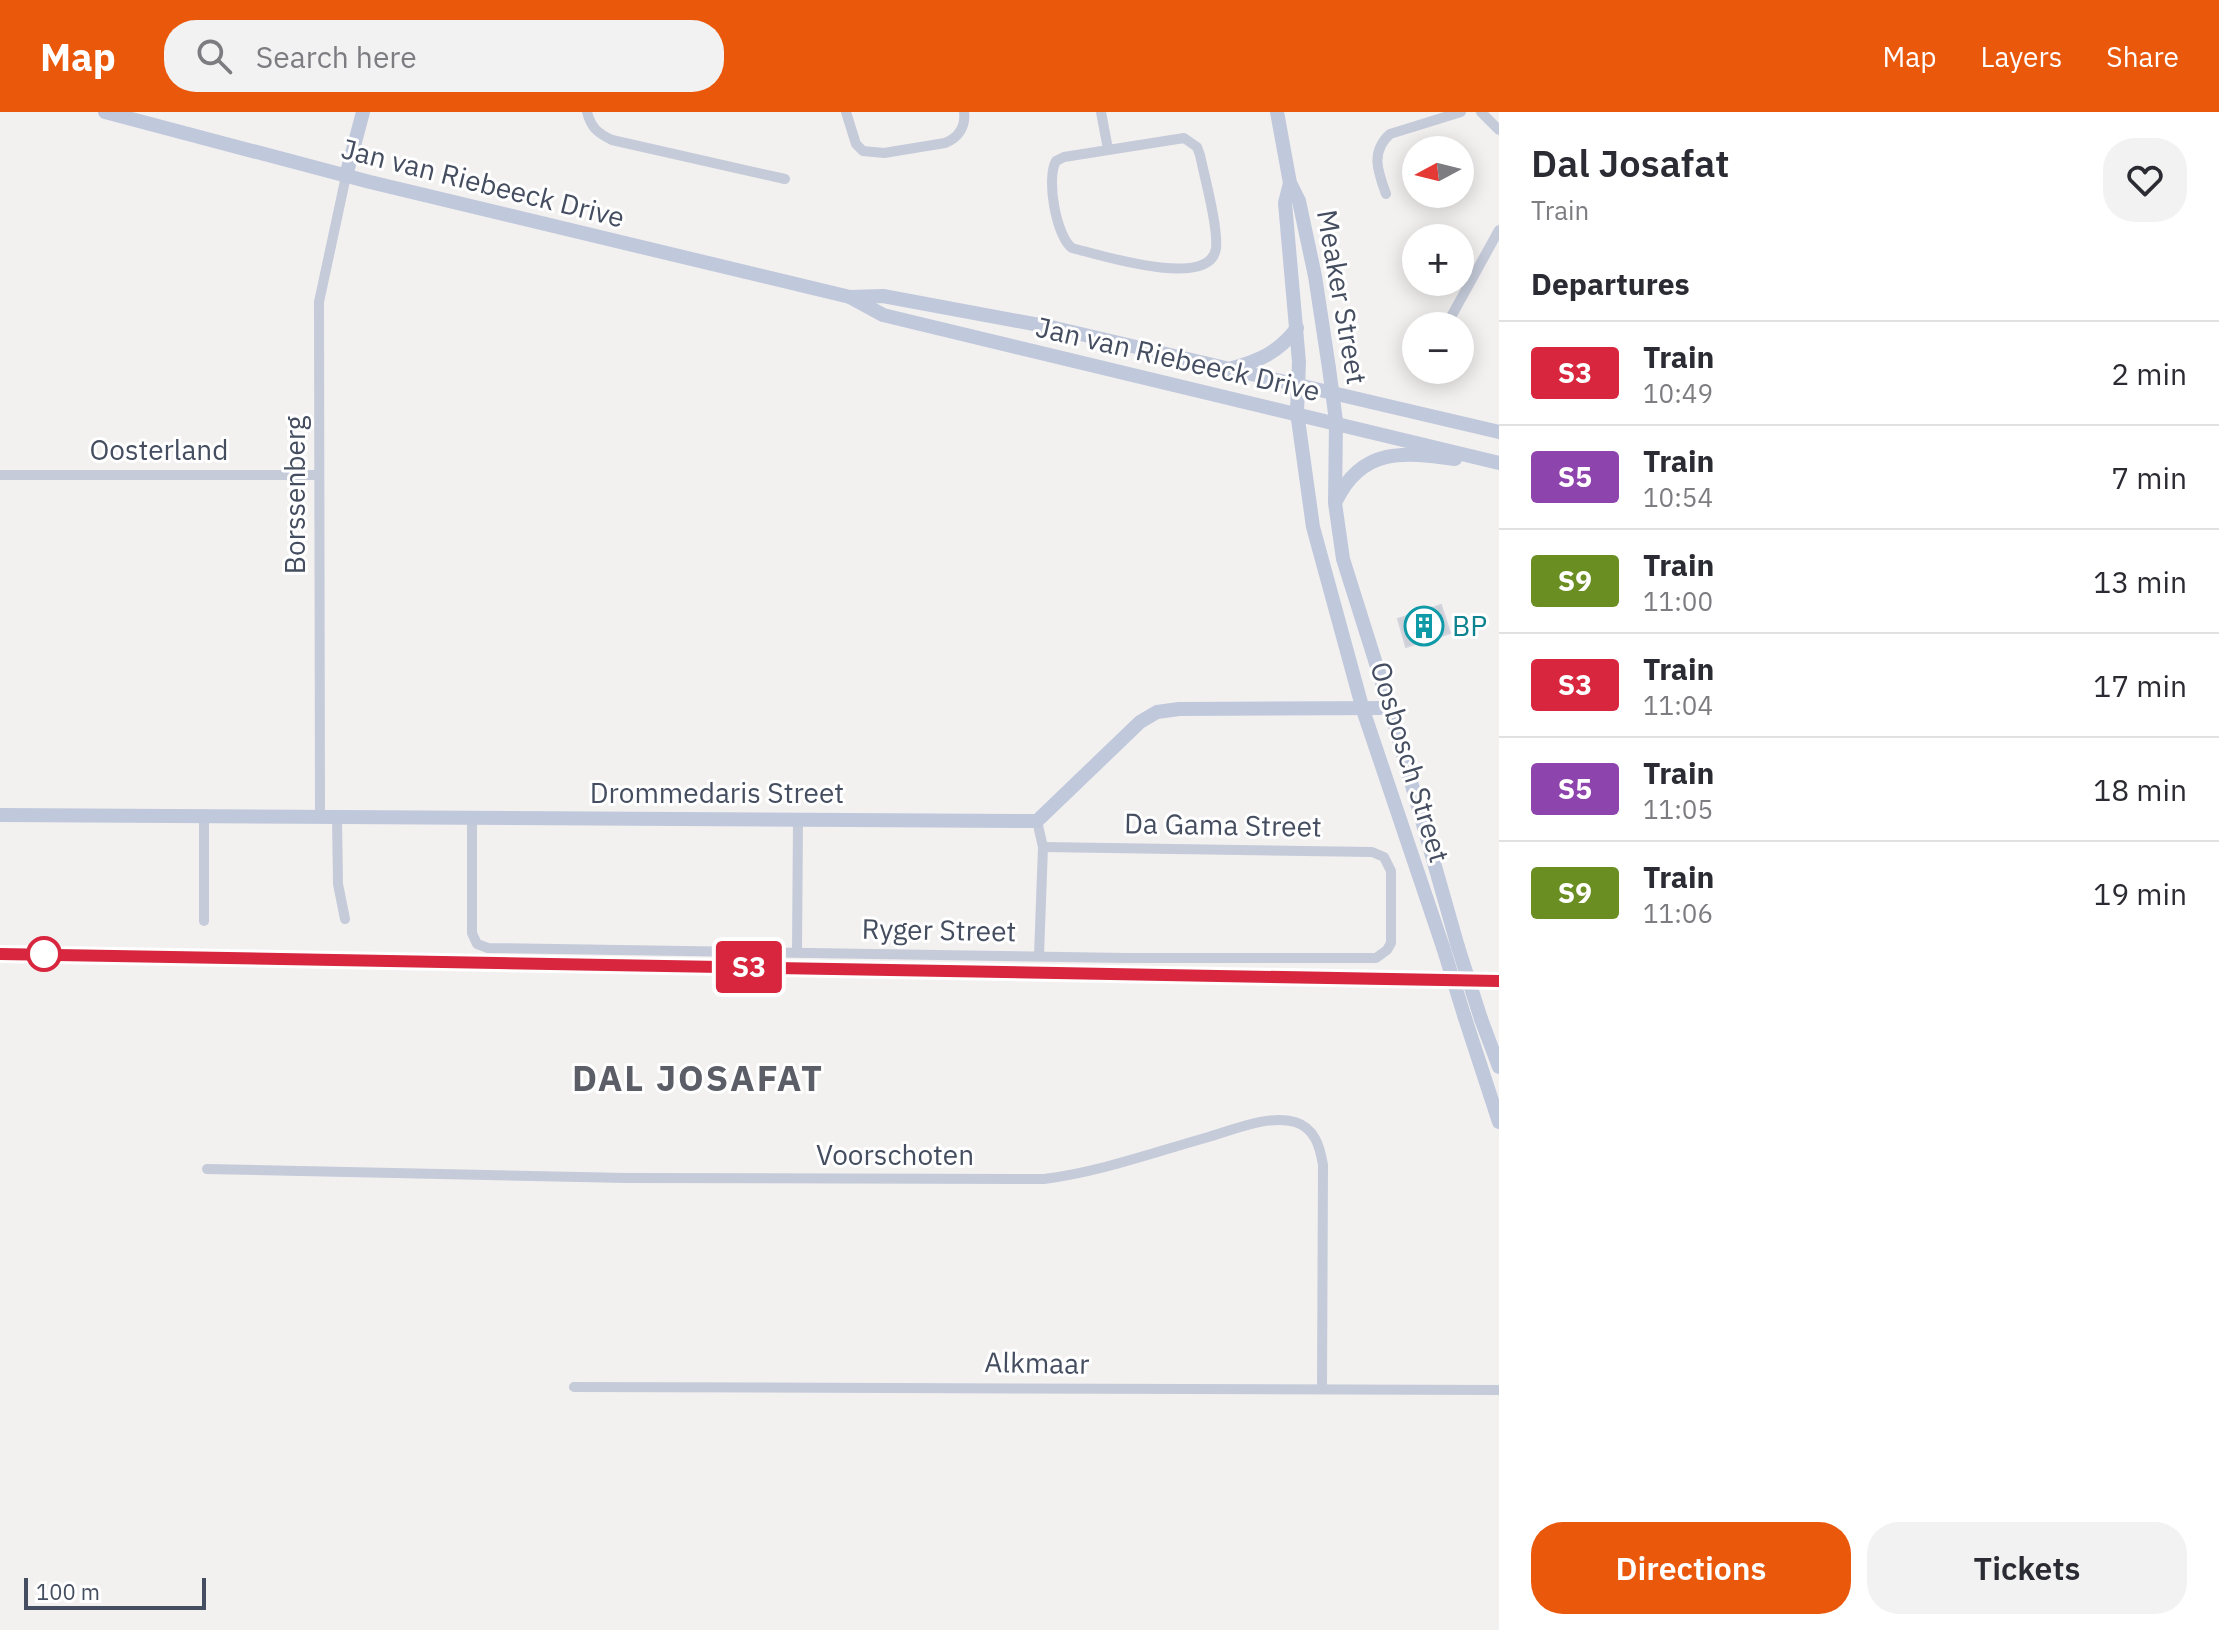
<!DOCTYPE html>
<html lang="en">
<head>
<meta charset="utf-8">
<style>
  :root { --surface:#fff; --page:#f2f2f3; --text:#2b2b33; --muted:#7c7c81; --line:#e1e1e2; --accent:#ea580c }
  body { margin:0; font-family:"IBM Plex Sans",sans-serif; background:var(--page); color:var(--text); height:100vh; display:flex; flex-direction:column; font-size:30px; white-space:nowrap }
  * { box-sizing:border-box; margin:0 }
  p { font-size:26px; color:var(--muted) }
  .icon { flex:none; width:44px; height:44px; fill:none; stroke:currentColor; stroke-width:2; stroke-linecap:round; stroke-linejoin:round }
  .map { position:relative; flex:1; overflow:hidden }
  .side { display:flex; flex-direction:column; background:var(--surface); width:720px }
  .side>* { flex:none }
  .badge { padding:0 16px; border-radius:6px; font-size:28px; line-height:52px }
  .needle { width:52px; rotate:263deg }
  .fabs { position:absolute; left:1402px; top:24px; display:grid; gap:16px }
  .fabs a { display:grid; place-items:center; width:72px; height:72px; border-radius:50%; background:var(--surface); box-shadow:0 4px 20px #0003; font-size:40px }
  .scale { position:absolute; left:24px; bottom:20px; width:182px; box-sizing:border-box; padding-left:8px; border:4px solid #454e60; border-top:0; font-size:22px; line-height:28px; white-space:nowrap; color:#454e60; -webkit-text-stroke:6px #fff; paint-order:stroke }
  .map>.badge { position:absolute; translate:-50% -50%; box-shadow:0 0 0 4px #fff }
  h2 { padding:0 32px; font-size:30px; line-height:72px }
  .round { display:grid; place-items:center; flex:none; width:84px; height:84px; border-radius:32px; background:var(--page) }
  .headline { display:flex; align-items:center; justify-content:space-between; height:136px; padding:0 32px }
  h1 { font-size:38px; font-weight:600; line-height:60px }
  .action { display:flex; gap:16px; margin-top:auto; padding:16px 32px }
  .action a { flex:1; height:92px; border-radius:32px; background:var(--accent); color:#fff; font-size:32px; font-weight:600; line-height:92px; text-align:center }
  .action a+a { background:var(--page); color:var(--text) }
  ul { padding:0; list-style:none }
  li { display:flex; align-items:center; gap:24px; height:104px; padding:0 32px; border-top:2px solid var(--line) }
  li div { flex:1 }
  li b { display:block; font-size:30px }
  li em { font-style:normal }
  li .badge { min-width:88px; font-weight:700; text-align:center }
  header { display:flex; align-items:center; gap:48px; box-sizing:border-box; height:112px; padding:0 40px; background:var(--accent); color:#fff }
  header strong { font-size:38px }
  nav { display:flex; gap:44px; margin-inline-start:auto; font-size:28px }
  .search { width:560px; height:72px; background:var(--page); display:flex; align-items:center; gap:20px; box-sizing:border-box; padding:0 28px; border-radius:32px; color:var(--muted); font-size:30px }
  main { display:flex; flex:1; min-height:0 }
  .map>svg:first-child { display:block }
  .building { fill:#ced0d8; stroke:#d3d4dc; stroke-width:2 }
  .lines { fill:none; stroke-linecap:round; stroke-linejoin:round }
  .street { stroke:#c5cbd9; stroke-width:10 }
  .secondary { stroke:#c0c8db; stroke-width:14 }
  .rail { stroke:#b1b3bb; stroke-width:4 }
  .secondary-bridge { stroke:#c0c8db; stroke-width:14 }
  .line-casing { stroke:#fff; stroke-width:18 }
  .line { stroke:#d7263d; stroke-width:12 }
  .stop-dot { fill:#fff; stroke:#d7263d; stroke-width:4 }
  .labels { text-anchor:middle; stroke-width:6; stroke-linejoin:round; paint-order:stroke }
  .street-label { font-size:28px; fill:#454e60; stroke:#fff }
  .culture-label { font-size:28px; fill:#0d838f; stroke:#fff; text-anchor:start }
  .district-label { font-size:36px; font-weight:bold; letter-spacing:2px; fill:#5b5e66; stroke:#fff }
</style>
</head>
<body>
<header>
<strong>Map</strong>
<div class="search"><svg class="icon" aria-label="search" viewBox="0 0 24 24"><circle cx="10" cy="10" r="6"/><path d="M15 15l6 6"/></svg>Search here</div>
<nav><a>Map</a><a>Layers</a><a>Share</a></nav>
</header>
<main>
<div class="map">
<svg width="1499" height="1518" viewBox="0 0 1499 1518">
  <rect width="100%" height="100%" fill="#f3f0f0"/>
  <!-- building -->
  <path class="building" d="M1441,493L1450,521L1406,535L1398,507Z"/>
  <g class="lines">
    <!-- street -->
    <g class="street">
      <path d="M587,0C591,15 597,21 612,28L785,67"/>
      <path d="M846,0L856,32L863,39L884,41L945,31C958,26 966,15 964,0"/>
      <path d="M1101,0L1108,37"/>
      <path d="M1481,0L1499,18"/>
      <path d="M1184,26L1197,35L1200,43C1205,67 1218,114 1216,136C1211,179 1097,142 1072,136C1056,124 1046,66 1056,49L1064,45Z"/>
      <path d="M1386,82C1378,60 1370,40 1390,22L1461,0"/>
      <path d="M1446,214L1499,118"/>
      <path d="M0,363H317"/>
      <path d="M204,705V809"/>
      <path d="M320,705L319,190L346,64"/>
      <path d="M337,705L338,772L345,807"/>
      <path d="M472,706V821L477,832L488,836L1126,846H1376L1387,838L1391,831V759L1384,745L1372,740L1043,735"/>
      <path d="M1037,709L1043,735L1039,843"/>
      <path d="M797,840L798,707"/>
      <path d="M207,1057L626,1066L1044,1067C1099,1060 1152,1041 1205,1026C1231,1019 1268,1002 1295,1010C1315,1016 1320,1035 1323,1053L1322,1277"/>
      <path d="M574,1275L1499,1278"/>
    </g>
    <!-- secondary -->
    <g class="secondary">
      <path d="M105,0L370,70L850,185L883,184L1055,216L1499,320"/>
      <path d="M1277,0L1290,71L1299,89L1315,164L1329,256L1336,309L1335,391L1343,447L1390,596L1458,835"/>
      <path d="M346,64L363,0"/>
      <path d="M1290,71L1285,91L1299,250L1297,300L1313,415L1363,598L1443,835"/>
      <path d="M850,185L883,203L1499,351"/>
      <path d="M1229,257C1259,249 1278,241 1297,216"/>
      <path d="M1336,389C1362,335 1403,340 1455,347"/>
      <path d="M0,703L1037,709L1140,610L1157,600L1179,597L1390,596"/>
      <path d="M1464,903L1499,1010"/>
      <path d="M1481,907L1499,955"/>
    </g>
    <!-- rail -->
    <path class="rail" d="M0,842L1499,869"/>
    <!-- secondary-bridge -->
    <g class="secondary-bridge">
      <path d="M1443,835L1464,903"/>
      <path d="M1458,835L1481,907"/>
    </g>
  </g>
  <g class="lines">
    <!-- line casing -->
    <g class="line-casing">
      <path id="line" d="M0,842L1499,869"/>
    </g>
    <!-- line -->
    <use href="#line" class="line"/>
  </g>
  <!-- icons -->
  <defs>
    <g id="building-ring" transform="scale(2)"><circle r="9.5" fill="#fff" stroke="#0f9aa8" stroke-width="1.5"/><path d="M-4-6H4V6H1V3H-1V6H-4ZM-2.5-4.3h1.7v1.8h-1.7ZM.8-4.3h1.7v1.8H.8ZM-2.5-1h1.7V.8h-1.7ZM.8-1h1.7V.8H.8Z" fill="#0f9aa8"/></g>
  </defs>
  <g fill-rule="evenodd">
    <use href="#building-ring" x="1424" y="514"/>
  </g>
  <!-- markers -->
  <circle class="stop-dot" cx="44" cy="842" r="16"/>
  <g class="labels">
    <!-- street labels -->
    <g class="street-label">
      <text transform="translate(483 71) rotate(14)" y="10">Jan van Riebeeck Drive</text>
      <text transform="translate(1342 185) rotate(80)" y="10">Meaker Street</text>
      <text transform="translate(1178 247) rotate(13)" y="10">Jan van Riebeeck Drive</text>
      <text x="159" y="348">Oosterland</text>
      <text transform="translate(295 383) rotate(-90)" y="10">Borssenberg</text>
      <text transform="translate(1410 650) rotate(73)" y="10">Oosbosch Street</text>
      <text x="717" y="691">Drommedaris Street</text>
      <text transform="translate(1223 713) rotate(1)" y="10">Da Gama Street</text>
      <text transform="translate(939 818) rotate(1)" y="10">Ryger Street</text>
      <text x="895" y="1053">Voorschoten</text>
      <text transform="translate(1037 1251) rotate(1)" y="10">Alkmaar</text>
    </g>
    <!-- culture labels -->
    <g class="culture-label">
      <text x="1452" y="524">BP</text>
    </g>
    <!-- district labels -->
    <g class="district-label">
      <text x="698" y="979">DAL JOSAFAT</text>
    </g>
  </g>
</svg>
<div class="fabs">
<a><svg class="needle" viewBox="-14 -14 28 28"><path d="M0-13l5 13h-10z" fill="#e53935"/><path d="M0 13l5-13h-10z" fill="#7c7c81"/></svg></a>
<a>+</a>
<a>−</a>
</div>
<div class="scale">100 m</div>
<b class="badge" style="left:749px;top:855px;background:#d7263d;color:#fff">S3</b>
</div>
<section class="side">
<div class="headline"><div><h1>Dal Josafat</h1><p>Train</p></div><a class="round"><svg class="icon" aria-label="heart" viewBox="0 0 24 24"><path d="M12 20l-8-8c-3-5 5-10 8-4 3-6 11-1 8 4z"/></svg></a></div>
<h2>Departures</h2>
<ul>
<li><span class="badge" style="background:#d7263d;color:#fff">S3</span><div><b>Train</b><p>10:49</p></div><em>2 min</em></li>
<li><span class="badge" style="background:#8e44ad;color:#fff">S5</span><div><b>Train</b><p>10:54</p></div><em>7 min</em></li>
<li><span class="badge" style="background:#6b8e23;color:#fff">S9</span><div><b>Train</b><p>11:00</p></div><em>13 min</em></li>
<li><span class="badge" style="background:#d7263d;color:#fff">S3</span><div><b>Train</b><p>11:04</p></div><em>17 min</em></li>
<li><span class="badge" style="background:#8e44ad;color:#fff">S5</span><div><b>Train</b><p>11:05</p></div><em>18 min</em></li>
<li><span class="badge" style="background:#6b8e23;color:#fff">S9</span><div><b>Train</b><p>11:06</p></div><em>19 min</em></li>
</ul>
<div class="action"><a>Directions</a><a>Tickets</a></div>
</section>
</main>
</body>
</html>
